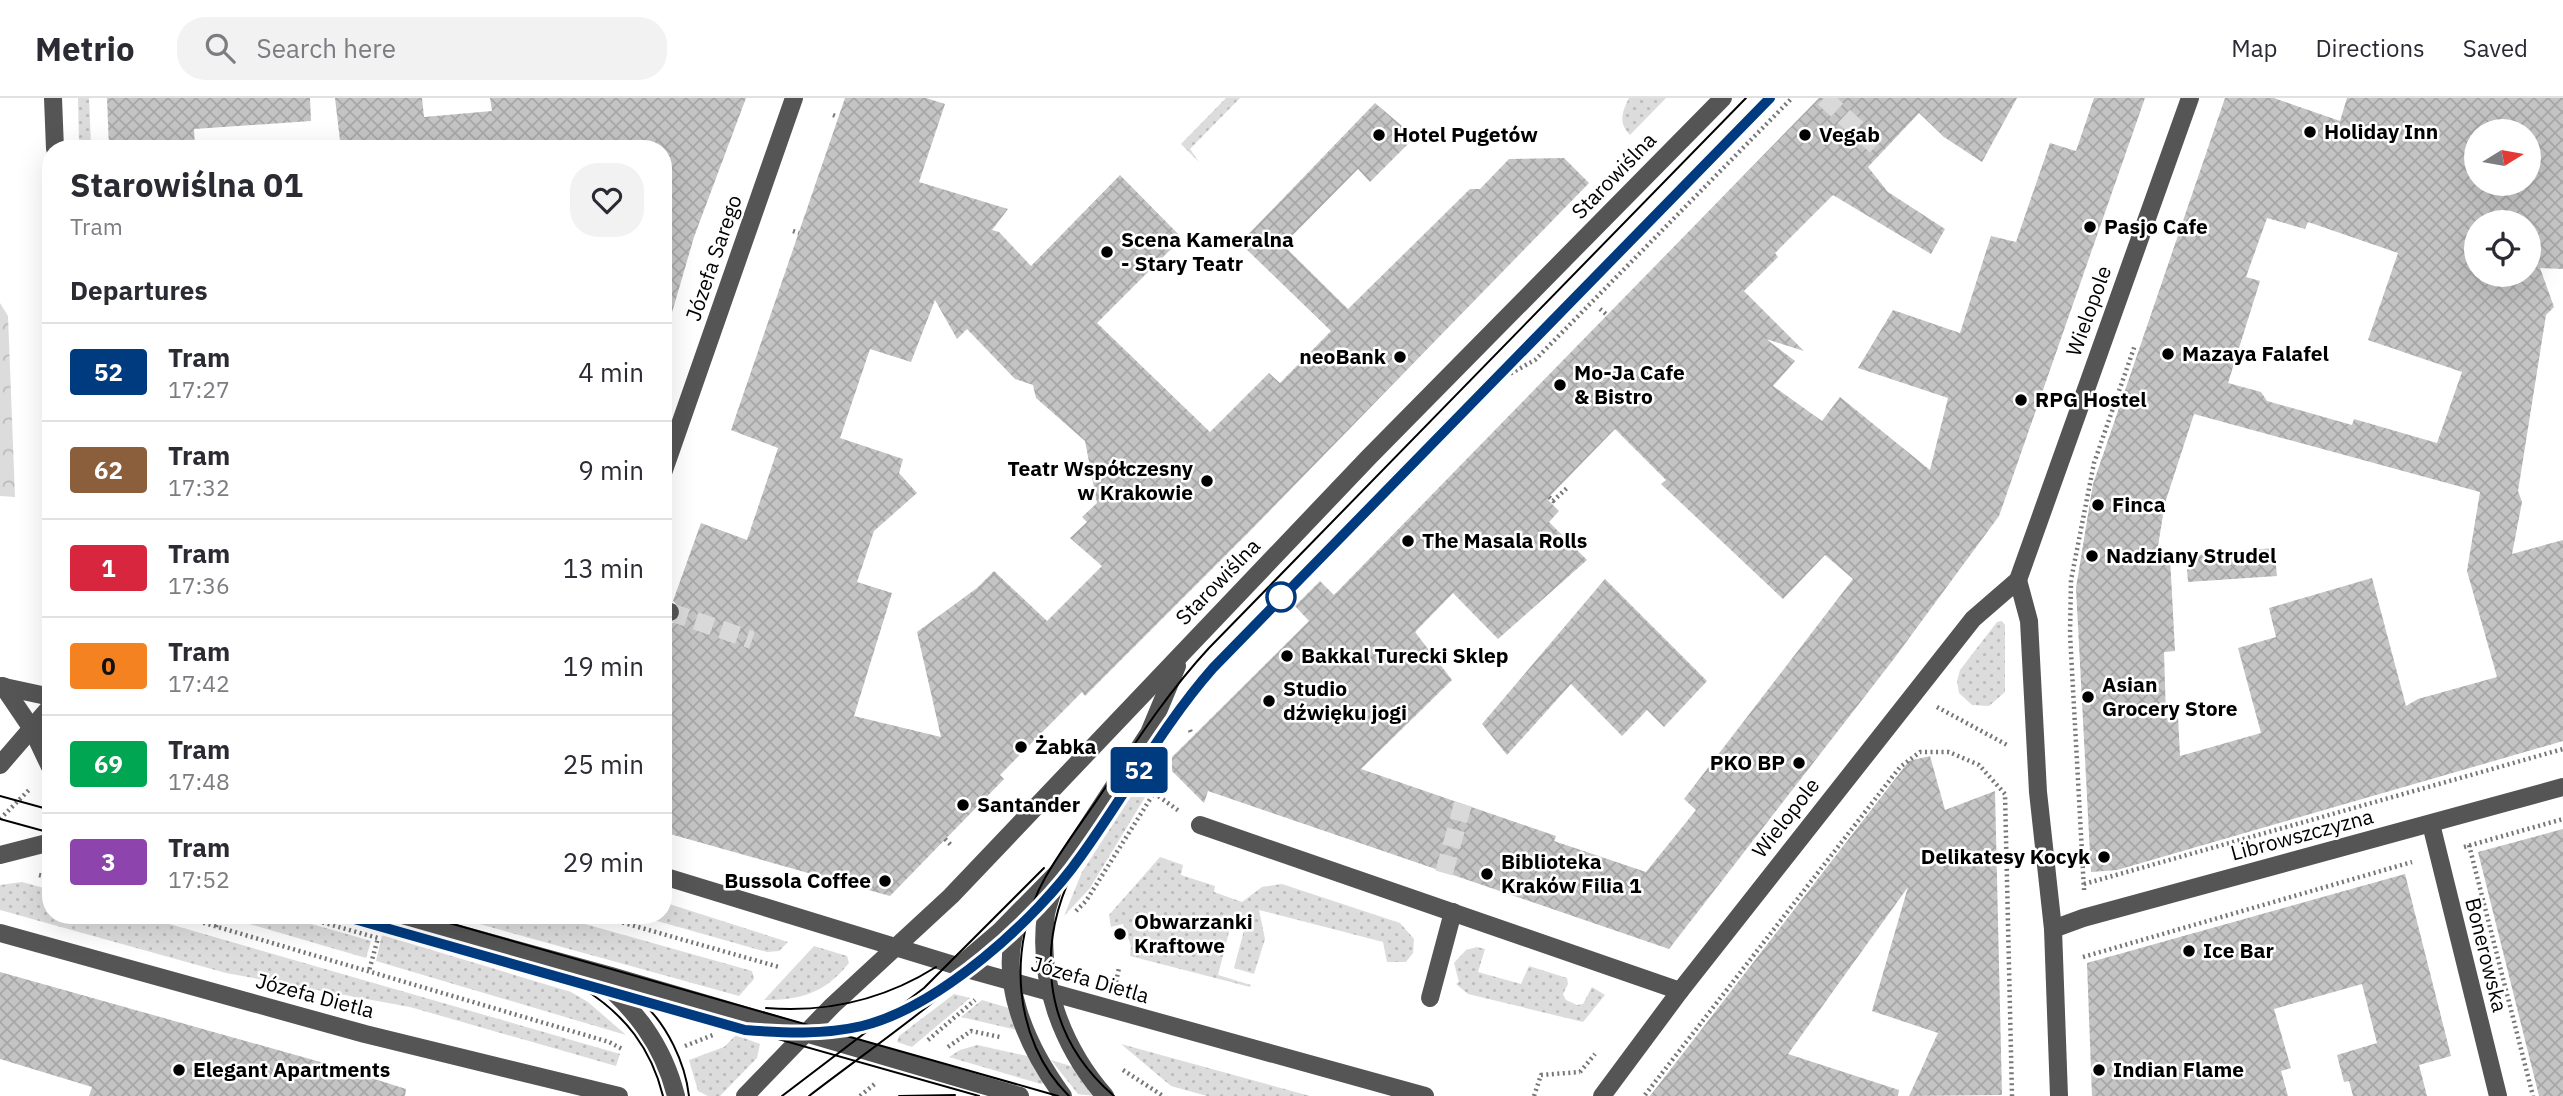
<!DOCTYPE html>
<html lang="en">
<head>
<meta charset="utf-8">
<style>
  :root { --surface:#fff; --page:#f2f2f3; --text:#2b2b33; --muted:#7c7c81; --line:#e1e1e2 }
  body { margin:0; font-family:"IBM Plex Sans",sans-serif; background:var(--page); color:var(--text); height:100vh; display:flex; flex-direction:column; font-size:26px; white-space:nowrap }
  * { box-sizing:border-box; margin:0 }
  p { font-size:23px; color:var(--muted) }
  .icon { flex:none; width:38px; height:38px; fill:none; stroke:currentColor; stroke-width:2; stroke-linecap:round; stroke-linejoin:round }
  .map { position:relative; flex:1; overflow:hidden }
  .details { position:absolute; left:42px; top:42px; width:630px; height:784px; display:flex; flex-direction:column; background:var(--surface); border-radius:28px; box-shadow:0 7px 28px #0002 }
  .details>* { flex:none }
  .badge { padding:0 14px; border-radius:5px; font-size:24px; line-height:46px }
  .needle { width:46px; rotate:79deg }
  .buttons { position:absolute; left:2464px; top:21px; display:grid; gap:14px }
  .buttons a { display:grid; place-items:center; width:77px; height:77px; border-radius:50%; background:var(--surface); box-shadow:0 7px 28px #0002; font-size:35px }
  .map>.badge { position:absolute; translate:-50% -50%; box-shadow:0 0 0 4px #fff }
  h2 { padding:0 28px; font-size:26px; line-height:63px }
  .round { display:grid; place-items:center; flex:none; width:74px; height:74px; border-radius:28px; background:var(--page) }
  .head { display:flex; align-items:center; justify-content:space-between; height:119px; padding:0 28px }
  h1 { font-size:33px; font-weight:700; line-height:52px }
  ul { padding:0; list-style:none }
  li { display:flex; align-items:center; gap:21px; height:98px; padding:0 28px; border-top:2px solid var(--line) }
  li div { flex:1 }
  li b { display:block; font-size:26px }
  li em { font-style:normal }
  li .badge { min-width:77px; font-weight:700; text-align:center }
  header { display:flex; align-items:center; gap:42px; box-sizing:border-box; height:98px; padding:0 35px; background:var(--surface); border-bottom:2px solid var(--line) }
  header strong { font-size:33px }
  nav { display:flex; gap:38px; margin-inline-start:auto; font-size:24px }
  .search { width:490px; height:63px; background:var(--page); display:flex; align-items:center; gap:18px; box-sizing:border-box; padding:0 24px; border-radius:28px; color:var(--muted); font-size:26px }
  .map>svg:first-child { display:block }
  .grass { fill:url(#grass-dots) }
  .park { fill:url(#park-crowns) }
  .building { fill:url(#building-cross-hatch); fill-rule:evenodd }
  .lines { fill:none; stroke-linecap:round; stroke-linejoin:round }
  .minor-tunnel { stroke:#d9d9d9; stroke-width:18; stroke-dasharray:18 9; stroke-linecap:butt }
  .path { stroke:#777; stroke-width:4.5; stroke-dasharray:2 3.5; stroke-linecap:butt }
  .minor { stroke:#555; stroke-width:18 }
  .tram { stroke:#000; stroke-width:2 }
  .line-casing { stroke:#fff; stroke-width:16 }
  .line { stroke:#003b80; stroke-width:10 }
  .poi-dot { fill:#000; stroke:#fff; stroke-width:2.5 }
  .stop-dot { fill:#fff; stroke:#003b80; stroke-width:3.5 }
  .labels { text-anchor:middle; stroke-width:5; stroke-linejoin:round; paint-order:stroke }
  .poi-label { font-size:21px; font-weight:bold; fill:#000; stroke:#fff; text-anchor:start }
  .street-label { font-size:21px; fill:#000; stroke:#fff }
</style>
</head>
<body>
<header>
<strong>Metrio</strong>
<div class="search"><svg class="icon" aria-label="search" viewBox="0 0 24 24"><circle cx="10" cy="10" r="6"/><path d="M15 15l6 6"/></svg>Search here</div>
<nav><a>Map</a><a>Directions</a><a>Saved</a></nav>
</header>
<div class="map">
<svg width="2563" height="998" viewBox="0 0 2563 998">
  <defs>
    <pattern id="grass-dots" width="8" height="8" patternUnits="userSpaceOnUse" patternTransform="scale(1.75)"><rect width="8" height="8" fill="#dcdcdc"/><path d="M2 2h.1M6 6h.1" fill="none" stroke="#bbb" stroke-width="1.8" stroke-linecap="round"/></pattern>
    <pattern id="park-crowns" width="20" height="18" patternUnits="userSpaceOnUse" patternTransform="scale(1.75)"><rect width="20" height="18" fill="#dcdcdc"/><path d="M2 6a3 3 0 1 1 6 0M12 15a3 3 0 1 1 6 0" fill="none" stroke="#bbb"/></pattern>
    <pattern id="building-cross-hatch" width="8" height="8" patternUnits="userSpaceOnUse" patternTransform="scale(1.75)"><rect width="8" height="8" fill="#c4c4c4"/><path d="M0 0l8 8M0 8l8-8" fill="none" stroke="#a7a7a7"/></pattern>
  </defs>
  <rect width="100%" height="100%" fill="#fff"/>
  <!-- grass -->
  <g class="grass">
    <path d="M78,0H89L91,46L79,47Z"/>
    <path d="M1226,0H1240L1190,51L1199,64L1181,46Z"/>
    <path d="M1629,0H1666L1630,37C1618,25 1622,14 1629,0Z"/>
    <path d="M2002,523L2005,527V594L1989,608L1972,607L1959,595L1957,583L1960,572L1997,524Z"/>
    <path d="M1151,667L1153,681L1150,691L1090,790L1064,818L1082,774Z"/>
    <path d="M1160,759L1183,767L1181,777L1215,788L1214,794L1242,804L1262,789L1282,786L1400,825L1414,841L1413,855L1406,864H1387L1383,844L1259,812L1265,841L1254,876L1234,870L1246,825L1232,822L1218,877L1251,887L1250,889L1130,858L1131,848L1123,826L1111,829L1109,817Z"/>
    <path d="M22,784L51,792V817H138L620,956L616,968L410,909L226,875L0,812V787Z"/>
    <path d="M663,804L788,844L779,853L767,854L636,817H663Z"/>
    <path d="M280,817L371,843L366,860L222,818Z"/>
    <path d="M447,817H553L752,873L754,881L739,898Z"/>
    <path d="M382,837L571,894L588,904L626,937L376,863Z"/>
    <path d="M814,848L847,858L849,865C825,895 801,902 764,902Z"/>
    <path d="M1477,849L1485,851L1478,874L1521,886L1529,868L1567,880L1568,886L1563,896L1566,902L1577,907L1583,906L1592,889L1605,897L1583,924L1468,896L1456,886L1459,884L1454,865L1466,852Z"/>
    <path d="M954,896L970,900L912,949L897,944L899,938Z"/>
    <path d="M982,902L1012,911L1021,933L961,919Z"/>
    <path d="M736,937L760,946L757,960L720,998H708L698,993L689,962L724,949Z"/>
    <path d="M1121,946L1310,998H1207L1171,988Z"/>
    <path d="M977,947L1032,959L1045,984L1041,986L949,959L960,952Z"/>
    <path d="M1051,962L1077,970L1095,998L1078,996Z"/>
  </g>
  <!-- park -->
  <path class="park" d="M0,205L8,218L15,399L0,398Z"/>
  <!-- building -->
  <g class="building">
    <path d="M107,0H310L311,23L194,31L195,51H109Z"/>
    <path d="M335,0H422L424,19L492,13L490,0H746L694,139L671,218L663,217V51H341Z"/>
    <path d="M845,0H926L945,6L919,84L1008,111L992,132L999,134L1031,168L1120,77L1182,140L1097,225L1210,334L1269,275L1280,285L1331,233L1240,145L1375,5L1415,39L1370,84L1358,71L1283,147L1348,211L1470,91H1480L1509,61L1564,60L1589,85L1250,433L1085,598L1082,594L1000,677L1004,681L890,798L663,734V533L666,525H673L681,518V511L673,503L701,425L747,442L778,350L731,332ZM935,202L957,241L967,231L1015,281L1033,287L1036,300L1085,343L1097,405L1082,419L1087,424L1070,440L1102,468L1047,523L994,473L977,490L917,534L941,639L854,618L892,495L857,484L874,433L917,395L899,375L903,361L840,340L870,251L911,264Z"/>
    <path d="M1819,0H2017L1982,64L1944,39L1919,15L1868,69L1888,94L1945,131L1931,156L1833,97L1775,155L1778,159L1744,193L1804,253L1766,241L1795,263L1773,288L1822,323L1840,299L1930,372L1948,300L1858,270L1893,212L1960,235L1991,138L2016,144L2050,45L2076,53L2094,0H2145L1999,418L1893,562L1669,851L1208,693L1204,705L1172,673V659L1309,523L1295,508L1320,483L1334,497ZM1615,331L1666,382L1661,386L1783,501L1825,457L1853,481L1684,701L1696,712L1646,774L1554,743L1556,738L1361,671L1452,582L1415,534L1453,495L1498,541L1587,462L1549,424L1559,413L1547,401Z"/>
    <path d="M2225,0H2274L2340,23L2347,0H2563V171L2540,170L2554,209L2546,217L2518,393L2522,404L2512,456L2563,442V643L2117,772L2091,774L2076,490L2093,386ZM2476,33H2529V86H2476ZM2267,120L2305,131L2308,124L2398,155L2368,242L2462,274L2437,345L2354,321L2352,327L2267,303L2261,294L2228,285L2260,183L2246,179ZM2476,124H2529V177H2476ZM2194,316L2480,394L2467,473L2497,579L2418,601L2406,608L2372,480L2269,510L2276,539L2238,550L2261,635L2180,658L2178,619L2166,620L2164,554L2175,553L2170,459L2156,460L2165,405Z"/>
    <path d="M2274,450L2277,478L2188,484L2186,458Z"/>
    <path d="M1605,481L1707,583L1664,629L1647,612L1622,638L1571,586L1507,657L1482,626Z"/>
    <path d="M1930,658L1945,712L1995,693L2002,997L1909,998L1938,935L1872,913L1908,789L1788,956L1899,992L1898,998H1650L1909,663Z"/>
    <path d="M2563,731V998H2539L2478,754Z"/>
    <path d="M2405,776L2451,958L2419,967L2427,998H2353L2349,983L2344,984L2337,957L2377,945L2362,886L2274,911L2291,970L2281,973L2288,998H2092L2087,865Z"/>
    <path d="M0,874L324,965L406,991L405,998H89L92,989L0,961Z"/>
  </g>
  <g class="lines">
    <!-- minor-tunnel -->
    <g class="minor-tunnel">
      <path d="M1824,0L1876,48"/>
      <path d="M670,514L752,542"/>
      <path d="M1444,775L1463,706"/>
    </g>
    <!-- path -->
    <g class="path">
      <path d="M833,17L838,19"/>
      <path d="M793,133L799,135"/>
      <path d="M1600,211L1607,217"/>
      <path d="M1500,276L1508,277L1535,262L1792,0"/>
      <path d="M1549,399L1553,403L1567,390"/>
      <path d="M1937,609L2009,648"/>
      <path d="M1190,632L1192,637"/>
      <path d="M1154,695L1179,713"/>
      <path d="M0,721L31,690"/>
      <path d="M945,741L952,748"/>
      <path d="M2469,747L2533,998"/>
      <path d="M2464,749L2563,721"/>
      <path d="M39,777L51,780"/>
      <path d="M2084,786L2563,651"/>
      <path d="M2084,792L2070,536L2071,482L2094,365L2135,247"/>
      <path d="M1076,813L1086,803L1154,695L1156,678"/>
      <path d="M177,817L609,944L624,952"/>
      <path d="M296,817L378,840L369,873"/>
      <path d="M596,817L779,869"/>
      <path d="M216,829L219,817"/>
      <path d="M2083,859L2412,764"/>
      <path d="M1116,884L1119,870"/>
      <path d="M928,942L975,902"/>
      <path d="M685,948L713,937"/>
      <path d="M948,949L971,933L1000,939"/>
      <path d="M1123,972L1163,998"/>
      <path d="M1580,974L1595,956"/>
      <path d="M1645,997L1900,669L1920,654H1949L1979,667L2005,696L2012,998"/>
      <path d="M860,998L876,985"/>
      <path d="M1534,998L1541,977L1580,974"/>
    </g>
    <!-- minor -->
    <g class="minor">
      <path d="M53,0L55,51"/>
      <path d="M663,375L794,0"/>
      <path d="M2018,482L2029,523L2038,694L2053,831L2059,998"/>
      <path d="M663,512L670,514"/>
      <path d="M0,588L51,599"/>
      <path d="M3,588L32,631L51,671"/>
      <path d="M0,667L51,608"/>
      <path d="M2431,726L2498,998"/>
      <path d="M1200,727L1680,893"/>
      <path d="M0,757L51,744"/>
      <path d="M1058,774C1055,788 1049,802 1046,816C1037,882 1062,949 1105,998"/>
      <path d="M663,778L967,871L1425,998"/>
      <path d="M390,817L611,878L1020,998"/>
      <path d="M1020,818C994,879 1027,949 1063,998"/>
      <path d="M2053,831L2083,820L2563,689"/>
      <path d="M0,835L365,936L619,998"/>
      <path d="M959,868L1000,833L1058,774L1149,635L1177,568"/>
      <path d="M593,876C634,909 663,946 676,998"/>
      <path d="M1430,900L1453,814"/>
      <path d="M745,998L832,908L951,798L1369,359L1723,0"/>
      <path d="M1602,998L1680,893L1973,521L2018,482L2190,0"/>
    </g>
    <!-- tram -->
    <g class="tram">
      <path d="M0,698L51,712"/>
      <path d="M0,721L51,735"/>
      <path d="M340,817L979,998"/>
      <path d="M421,817L1058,998"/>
      <path d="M584,891C625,917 651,950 663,998"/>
      <path d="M642,904C667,927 685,964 689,998"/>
      <path d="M766,910C827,915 885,901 936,869"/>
      <path d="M782,998L924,890L1044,770"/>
      <path d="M809,998C883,941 964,888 1027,818"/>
      <path d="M899,998L955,997"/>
      <path d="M1069,998C1012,942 1007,847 1045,780C1063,748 1087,718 1107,687C1139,639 1170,592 1209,550L1746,0"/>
      <path d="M1114,998C1040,934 1034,843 1080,760L1183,605L1213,571L1770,0"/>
    </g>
  </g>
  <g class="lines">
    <!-- line casing -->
    <g class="line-casing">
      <path id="line" d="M340,817L745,932C785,935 823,937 862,928C939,909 1036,822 1081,758C1126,696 1162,628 1213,570L1770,0"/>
    </g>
    <!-- line -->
    <use href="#line" class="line"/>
  </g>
  <!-- markers -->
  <g class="poi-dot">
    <circle cx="2310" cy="34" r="7"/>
    <circle cx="1379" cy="37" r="7"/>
    <circle cx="1805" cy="37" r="7"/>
    <circle cx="2090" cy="129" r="7"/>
    <circle cx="1107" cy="154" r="7"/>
    <circle cx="2168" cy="256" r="7"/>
    <circle cx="1400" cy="259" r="7"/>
    <circle cx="1560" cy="287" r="7"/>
    <circle cx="2021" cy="302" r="7"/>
    <circle cx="1207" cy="383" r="7"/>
    <circle cx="2098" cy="407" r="7"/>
    <circle cx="1408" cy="443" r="7"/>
    <circle cx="2092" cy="458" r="7"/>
    <circle cx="1287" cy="558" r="7"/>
    <circle cx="2088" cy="599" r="7"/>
    <circle cx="1269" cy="603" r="7"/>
    <circle cx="1021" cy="649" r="7"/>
    <circle cx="1799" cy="665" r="7"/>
    <circle cx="963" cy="707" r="7"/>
    <circle cx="2104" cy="759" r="7"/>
    <circle cx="1487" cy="776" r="7"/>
    <circle cx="885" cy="783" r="7"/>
    <circle cx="1120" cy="836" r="7"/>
    <circle cx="2189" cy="853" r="7"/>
    <circle cx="179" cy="972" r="7"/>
    <circle cx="2099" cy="972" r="7"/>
  </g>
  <circle class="stop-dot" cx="1281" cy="499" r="14"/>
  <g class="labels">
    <!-- poi labels -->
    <g class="poi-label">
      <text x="2324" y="41">Holiday Inn</text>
      <text x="1393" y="44">Hotel Pugetów</text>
      <text x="1819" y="44">Vegab</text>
      <text x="2104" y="136">Pasjo Cafe</text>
      <text x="1121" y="149">Scena Kameralna<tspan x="1121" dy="24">- Stary Teatr</tspan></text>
      <text x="2182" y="263">Mazaya Falafel</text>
      <text x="1386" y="266" text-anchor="end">neoBank</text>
      <text x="1574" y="282">Mo-Ja Cafe<tspan x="1574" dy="24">&amp; Bistro</tspan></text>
      <text x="2035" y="309">RPG Hostel</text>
      <text x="1193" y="378" text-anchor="end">Teatr Współczesny<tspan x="1193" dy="24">w Krakowie</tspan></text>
      <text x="2112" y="414">Finca</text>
      <text x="1422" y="450">The Masala Rolls</text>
      <text x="2106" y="465">Nadziany Strudel</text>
      <text x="1301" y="565">Bakkal Turecki Sklep</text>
      <text x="2102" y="594">Asian<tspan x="2102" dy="24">Grocery Store</tspan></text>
      <text x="1283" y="598">Studio<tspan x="1283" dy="24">dźwięku jogi</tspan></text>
      <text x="1035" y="656">Żabka</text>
      <text x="1785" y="672" text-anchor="end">PKO BP</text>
      <text x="977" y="714">Santander</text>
      <text x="2090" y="766" text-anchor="end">Delikatesy Kocyk</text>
      <text x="1501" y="771">Biblioteka<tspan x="1501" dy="24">Kraków Filia 1</tspan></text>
      <text x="871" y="790" text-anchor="end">Bussola Coffee</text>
      <text x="1134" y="831">Obwarzanki<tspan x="1134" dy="24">Kraftowe</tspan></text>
      <text x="2203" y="860">Ice Bar</text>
      <text x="193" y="979">Elegant Apartments</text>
      <text x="2113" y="979">Indian Flame</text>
    </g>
    <!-- street labels -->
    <g class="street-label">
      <text transform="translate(1614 78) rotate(-46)" y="7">Starowiślna</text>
      <text transform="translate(714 160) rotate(-71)" y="7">Józefa Sarego</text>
      <text transform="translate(2089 213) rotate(-70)" y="7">Wielopole</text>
      <text transform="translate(1218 484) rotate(-46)" y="7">Starowiślna</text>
      <text transform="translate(1786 720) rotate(-52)" y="7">Wielopole</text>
      <text transform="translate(2302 737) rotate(-15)" y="7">Librowszczyzna</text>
      <text transform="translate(2486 857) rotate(76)" y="7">Bonerowska</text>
      <text transform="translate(1090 882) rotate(16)" y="7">Józefa Dietla</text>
      <text transform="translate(315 898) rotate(15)" y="7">Józefa Dietla</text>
    </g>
  </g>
</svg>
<div class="buttons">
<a><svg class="needle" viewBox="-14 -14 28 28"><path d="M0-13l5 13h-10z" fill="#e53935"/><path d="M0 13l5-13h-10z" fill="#7c7c81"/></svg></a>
<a><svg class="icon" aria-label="locate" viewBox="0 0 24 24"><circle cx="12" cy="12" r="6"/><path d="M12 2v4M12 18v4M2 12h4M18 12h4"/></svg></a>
</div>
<b class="badge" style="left:1139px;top:672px;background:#003b80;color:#fff">52</b>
<section class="details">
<div class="head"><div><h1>Starowiślna 01</h1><p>Tram</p></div><a class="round"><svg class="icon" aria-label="heart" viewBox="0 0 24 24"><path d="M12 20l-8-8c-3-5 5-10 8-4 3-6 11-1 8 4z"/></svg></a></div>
<h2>Departures</h2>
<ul>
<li><span class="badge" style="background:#003b80;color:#fff">52</span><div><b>Tram</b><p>17:27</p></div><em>4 min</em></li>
<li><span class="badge" style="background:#8b5e3c;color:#fff">62</span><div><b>Tram</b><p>17:32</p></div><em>9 min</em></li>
<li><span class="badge" style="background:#d7263d;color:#fff">1</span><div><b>Tram</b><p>17:36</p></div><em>13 min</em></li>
<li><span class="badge" style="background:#f58220;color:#111">0</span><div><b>Tram</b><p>17:42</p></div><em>19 min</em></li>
<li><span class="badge" style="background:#00a651;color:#fff">69</span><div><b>Tram</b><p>17:48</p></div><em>25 min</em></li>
<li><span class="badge" style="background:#8e44ad;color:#fff">3</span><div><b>Tram</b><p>17:52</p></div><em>29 min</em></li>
</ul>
</section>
</div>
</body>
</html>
